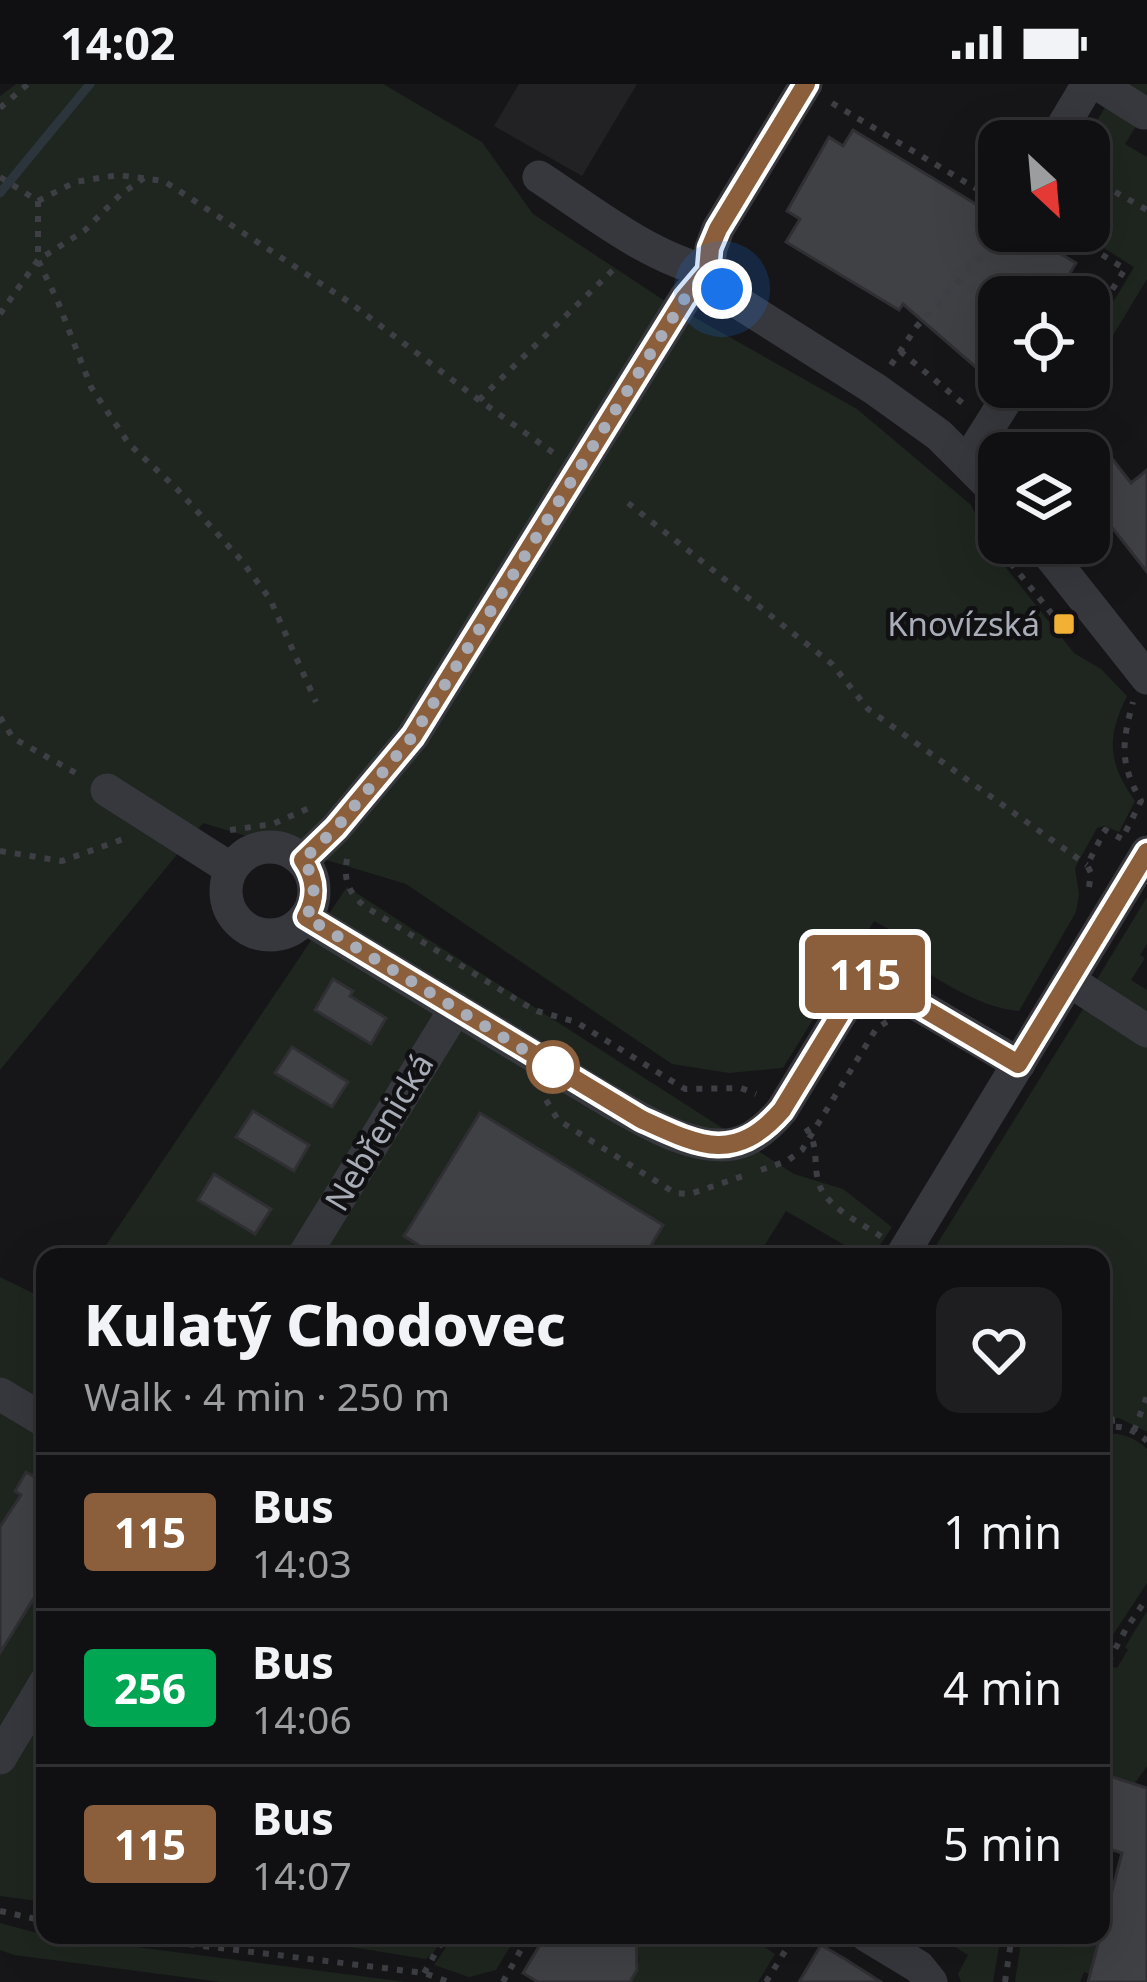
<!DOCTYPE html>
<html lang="en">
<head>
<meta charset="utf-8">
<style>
  :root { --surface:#101012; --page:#1e1e20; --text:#f1f3f6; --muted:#9c9d9f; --line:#303032 }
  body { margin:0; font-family:"Noto Sans",sans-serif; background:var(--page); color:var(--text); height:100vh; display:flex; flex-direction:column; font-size:45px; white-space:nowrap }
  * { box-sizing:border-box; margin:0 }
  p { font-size:39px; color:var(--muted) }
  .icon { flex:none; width:66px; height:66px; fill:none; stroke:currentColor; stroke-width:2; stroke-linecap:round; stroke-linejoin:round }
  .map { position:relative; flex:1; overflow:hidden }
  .panel { position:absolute; left:36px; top:1164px; width:1074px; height:696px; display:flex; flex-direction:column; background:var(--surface); border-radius:24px; box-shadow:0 12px 48px #0002,0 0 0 3px var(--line) }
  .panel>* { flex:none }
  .badge { padding:0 24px; border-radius:9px; font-size:42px; line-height:78px }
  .needle { width:78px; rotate:154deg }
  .buttons { position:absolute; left:978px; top:36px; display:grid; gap:24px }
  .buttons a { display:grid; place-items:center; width:132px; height:132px; border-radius:24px; background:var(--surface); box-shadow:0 12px 48px #0002,0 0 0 3px var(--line); font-size:60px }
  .you { position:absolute; width:60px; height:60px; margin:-30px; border:9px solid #fff; border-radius:50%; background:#1a73e8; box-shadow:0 0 0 18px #1a73e833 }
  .map>.badge { position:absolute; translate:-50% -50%; box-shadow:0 0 0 6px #fff }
  .round { display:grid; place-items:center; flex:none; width:126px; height:126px; border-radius:24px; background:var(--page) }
  .overview { display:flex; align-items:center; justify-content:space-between; height:204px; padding:0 48px }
  h1 { font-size:57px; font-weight:800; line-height:90px }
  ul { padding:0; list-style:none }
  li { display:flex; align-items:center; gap:36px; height:156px; padding:0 48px; border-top:3px solid var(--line) }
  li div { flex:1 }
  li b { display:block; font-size:45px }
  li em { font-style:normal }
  li .badge { min-width:132px; font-weight:700; text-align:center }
  .status { display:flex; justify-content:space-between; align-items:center; height:84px; padding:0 60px; background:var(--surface); direction:ltr }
  .status svg { height:33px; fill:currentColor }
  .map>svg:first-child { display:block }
  .built { fill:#222225 }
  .green { fill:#1e261f }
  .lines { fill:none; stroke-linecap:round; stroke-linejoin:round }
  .stream { stroke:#2c353c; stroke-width:9 }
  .building { fill:#404145; stroke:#303034; stroke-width:3 }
  .path { stroke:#3d3f44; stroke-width:6; stroke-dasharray:6 9; stroke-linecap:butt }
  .minor { stroke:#37383d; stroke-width:33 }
  .line-casing { stroke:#fff; stroke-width:27 }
  .line { stroke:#8b5e3c; stroke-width:18 }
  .walk { stroke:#a8adb8; stroke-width:12; stroke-dasharray:0 21.6 }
  .poi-dot { fill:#f2b134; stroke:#111113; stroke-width:4.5 }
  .stop-dot { fill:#fff; stroke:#8b5e3c; stroke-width:6 }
  .labels { text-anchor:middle; stroke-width:9; stroke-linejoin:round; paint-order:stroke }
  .poi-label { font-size:33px; fill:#a8adb8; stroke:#111113; text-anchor:end }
  .street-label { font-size:33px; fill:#a8adb8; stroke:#111113 }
</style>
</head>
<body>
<div class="status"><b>14:02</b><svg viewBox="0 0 49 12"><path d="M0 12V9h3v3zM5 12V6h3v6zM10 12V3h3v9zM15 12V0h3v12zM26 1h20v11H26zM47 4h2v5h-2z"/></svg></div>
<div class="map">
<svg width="1147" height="1898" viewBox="0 0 1147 1898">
  <rect width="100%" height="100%" fill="#161618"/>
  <!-- built -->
  <path class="built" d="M519,0H637L582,92L494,42Z"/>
  <!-- green -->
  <g class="green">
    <path d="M16,0H383L482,58L533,130L662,215L857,325L971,421L995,470L1074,569L1101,585L1127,612C1106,654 1108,679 1135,717L1119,748L1104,742L1097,744L1075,784L1079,810L1076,828L1019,927C975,923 936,893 898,870L907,855L874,837L783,984L729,989L672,980L406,800L203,739L0,986V12Z"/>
    <path d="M1119,0H1147V24L1125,60L1147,73V195L1089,291V258L1134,183L1077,147H1089V57H1085Z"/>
    <path d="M347,803L794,1090L843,1105L892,1143L872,1173H865L786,1127L761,1167L756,1165L751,1173H98Z"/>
    <path d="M1147,813V860L1140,871L1145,874L1131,896L1147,906V939L1093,902Z"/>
    <path d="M1088,917L1147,953V1348L1119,1334L1101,1336V1173H929Z"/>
    <path d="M0,1193L45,1215V1818L0,1812Z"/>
    <path d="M1103,1350C1120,1348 1134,1353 1147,1365V1499L1101,1569V1413C1110,1389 1114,1373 1103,1350Z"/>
    <path d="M1147,1527V1682L1130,1706L1101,1697V1608L1113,1583L1117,1584L1128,1566L1125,1563Z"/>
    <path d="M0,1839L45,1851L406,1898H221L14,1871L0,1866Z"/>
    <path d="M277,1851H445L432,1871L425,1875Z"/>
    <path d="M454,1851H517L496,1886L469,1893L434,1881Z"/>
    <path d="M644,1851H767L762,1861L775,1870L758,1898H630L639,1877L637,1862Z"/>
    <path d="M936,1851H1001L993,1898H961L958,1890L968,1871Z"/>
    <path d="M1022,1851H1100L1090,1890L1084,1888L1080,1898H1015Z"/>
  </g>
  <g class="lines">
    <!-- stream -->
    <path class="stream" d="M0,109L90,0"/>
  </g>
  <!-- building -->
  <g class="building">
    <path d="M853,46L999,134V147L1024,148L1076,179L1056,213H999V289L993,298L903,220L899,226L786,158L800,135L787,127L829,53L843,62Z"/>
    <path d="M1110,372L1131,399L1147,386V488L1089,414V388Z"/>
    <path d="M333,895L353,907L350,912L386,934L371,960L315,926Z"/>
    <path d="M292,963L348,998L332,1023L275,989Z"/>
    <path d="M253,1027L309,1061L294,1087L236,1053Z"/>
    <path d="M480,1029L663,1141L644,1173H438L404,1152Z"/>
    <path d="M214,1090L271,1125L255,1150L198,1116Z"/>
    <path d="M45,1373V1496L0,1569V1443L21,1411L15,1407L26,1388L33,1392Z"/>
    <path d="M1109,1692L1147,1704V1898H1088L1122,1769L1101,1762V1697L1106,1698Z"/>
    <path d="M546,1851H636L637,1886L630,1898H538L523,1889Z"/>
    <path d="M821,1861L845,1875L881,1898H799Z"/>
  </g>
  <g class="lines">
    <!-- path -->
    <g class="path">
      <path d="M832,19L999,118"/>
      <path d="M0,24L28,0"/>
      <path d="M0,93L38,117"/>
      <path d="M1089,93L1147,126"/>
      <path d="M38,117L75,98L118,91L164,97L349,218L479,316L555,370"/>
      <path d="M38,117V176L58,218L91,303L129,360L177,405L241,476L270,515L316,618"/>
      <path d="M1064,147L1125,185L1089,243"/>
      <path d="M0,230L38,176L84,147L121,110L144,94"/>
      <path d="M900,267L966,322"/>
      <path d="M891,281L917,242L1005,147"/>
      <path d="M479,316L618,181"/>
      <path d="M628,419L832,580L868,625L1087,781"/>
      <path d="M988,440L1005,472L1057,536"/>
      <path d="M0,633L13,654L83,693"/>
      <path d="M230,746L273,740L309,724"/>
      <path d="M0,767L62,777L129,753"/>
      <path d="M347,775C343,797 349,808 364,822L522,919L537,927L576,938L685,1005L741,1004L756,1010"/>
      <path d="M1089,803L1091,789L1087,781L1105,746L1122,755L1141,717C1119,678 1122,659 1133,618"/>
      <path d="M546,1016L558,1036L675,1109L690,1110L743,1092"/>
      <path d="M806,1044C818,1061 814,1073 817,1092C820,1121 860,1138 882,1153"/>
      <path d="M761,1086L787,1077L802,1066L876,945L888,937"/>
      <path d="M1101,1323L1112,1335V1341"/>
      <path d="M1101,1345C1119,1339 1133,1345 1147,1357"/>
      <path d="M1134,1347L1147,1312"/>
      <path d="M1101,1591L1126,1545L1147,1514"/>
      <path d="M0,1827L45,1837"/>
      <path d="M114,1851L424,1889L449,1898"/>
      <path d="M424,1889L446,1851"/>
      <path d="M503,1898L529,1851"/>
      <path d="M766,1898L795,1851"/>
      <path d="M1005,1898L1012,1851"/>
    </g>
    <!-- minor -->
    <g class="minor">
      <path d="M1098,0L1144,29"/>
      <path d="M1054,57L1088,0"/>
      <path d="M539,93C590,126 649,174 708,187"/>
      <path d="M708,187L721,205L736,217L875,305L939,351L999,411"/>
      <path d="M967,378L1014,303"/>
      <path d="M1040,459L1147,594"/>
      <path d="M107,706L231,785"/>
      <circle cx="270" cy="807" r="44"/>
      <path d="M303,776L336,744L413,652L685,214L708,187L711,164L718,145L806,0"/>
      <path d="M306,834L597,1010C635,1032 702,1076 746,1056C761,1049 772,1038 782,1026L865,890L1019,980"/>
      <path d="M1070,897L1147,947"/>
      <path d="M303,1173L456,924"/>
      <path d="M901,1173L1147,768"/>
      <path d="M0,1310L45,1337"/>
      <path d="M0,1674L45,1599"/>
      <path d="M866,1851L919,1883L931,1898"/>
    </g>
  </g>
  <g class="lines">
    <!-- line casing -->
    <g class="line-casing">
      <path id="line" d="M806,0L718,145L710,164L708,187L685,214L413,652L336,744L303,776C316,795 317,813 306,833L641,1035C698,1061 734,1081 782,1026L865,890L1018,980L1147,768"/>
    </g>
    <!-- line -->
    <use href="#line" class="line"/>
    <!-- walk -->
    <path class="walk" d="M553,983L565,991L306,833C317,813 316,795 303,776L336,744L413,652L685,214L708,187L722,205"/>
  </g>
  <!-- markers -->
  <rect class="poi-dot" x="1052" y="528" width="24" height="24" rx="6"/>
  <circle class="stop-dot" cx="553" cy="983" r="24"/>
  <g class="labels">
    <!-- poi labels -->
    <g class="poi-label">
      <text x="1040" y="552">Knovízská</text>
    </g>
    <!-- street labels -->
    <g class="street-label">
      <text transform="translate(379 1048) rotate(-59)" y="12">Nebřenická</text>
    </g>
  </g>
</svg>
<div class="buttons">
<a><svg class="needle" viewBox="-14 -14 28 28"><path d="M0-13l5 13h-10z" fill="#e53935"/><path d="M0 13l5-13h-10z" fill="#9c9d9f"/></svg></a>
<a><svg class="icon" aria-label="locate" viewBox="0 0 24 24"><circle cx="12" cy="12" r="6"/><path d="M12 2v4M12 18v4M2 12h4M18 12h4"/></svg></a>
<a><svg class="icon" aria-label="layers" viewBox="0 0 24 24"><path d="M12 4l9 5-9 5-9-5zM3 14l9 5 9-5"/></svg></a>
</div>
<div class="you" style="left:722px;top:205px"></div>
<b class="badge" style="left:865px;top:890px;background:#8b5e3c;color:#fff">115</b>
<section class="panel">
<div class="overview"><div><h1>Kulatý Chodovec</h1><p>Walk · 4 min · 250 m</p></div><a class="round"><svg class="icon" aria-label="heart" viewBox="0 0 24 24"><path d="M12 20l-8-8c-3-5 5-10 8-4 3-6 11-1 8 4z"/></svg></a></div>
<ul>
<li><span class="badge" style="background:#8b5e3c;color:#fff">115</span><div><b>Bus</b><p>14:03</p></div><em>1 min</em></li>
<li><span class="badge" style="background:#00a651;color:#fff">256</span><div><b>Bus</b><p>14:06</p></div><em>4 min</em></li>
<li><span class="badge" style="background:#8b5e3c;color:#fff">115</span><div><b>Bus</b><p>14:07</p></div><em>5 min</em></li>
</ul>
</section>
</div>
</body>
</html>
